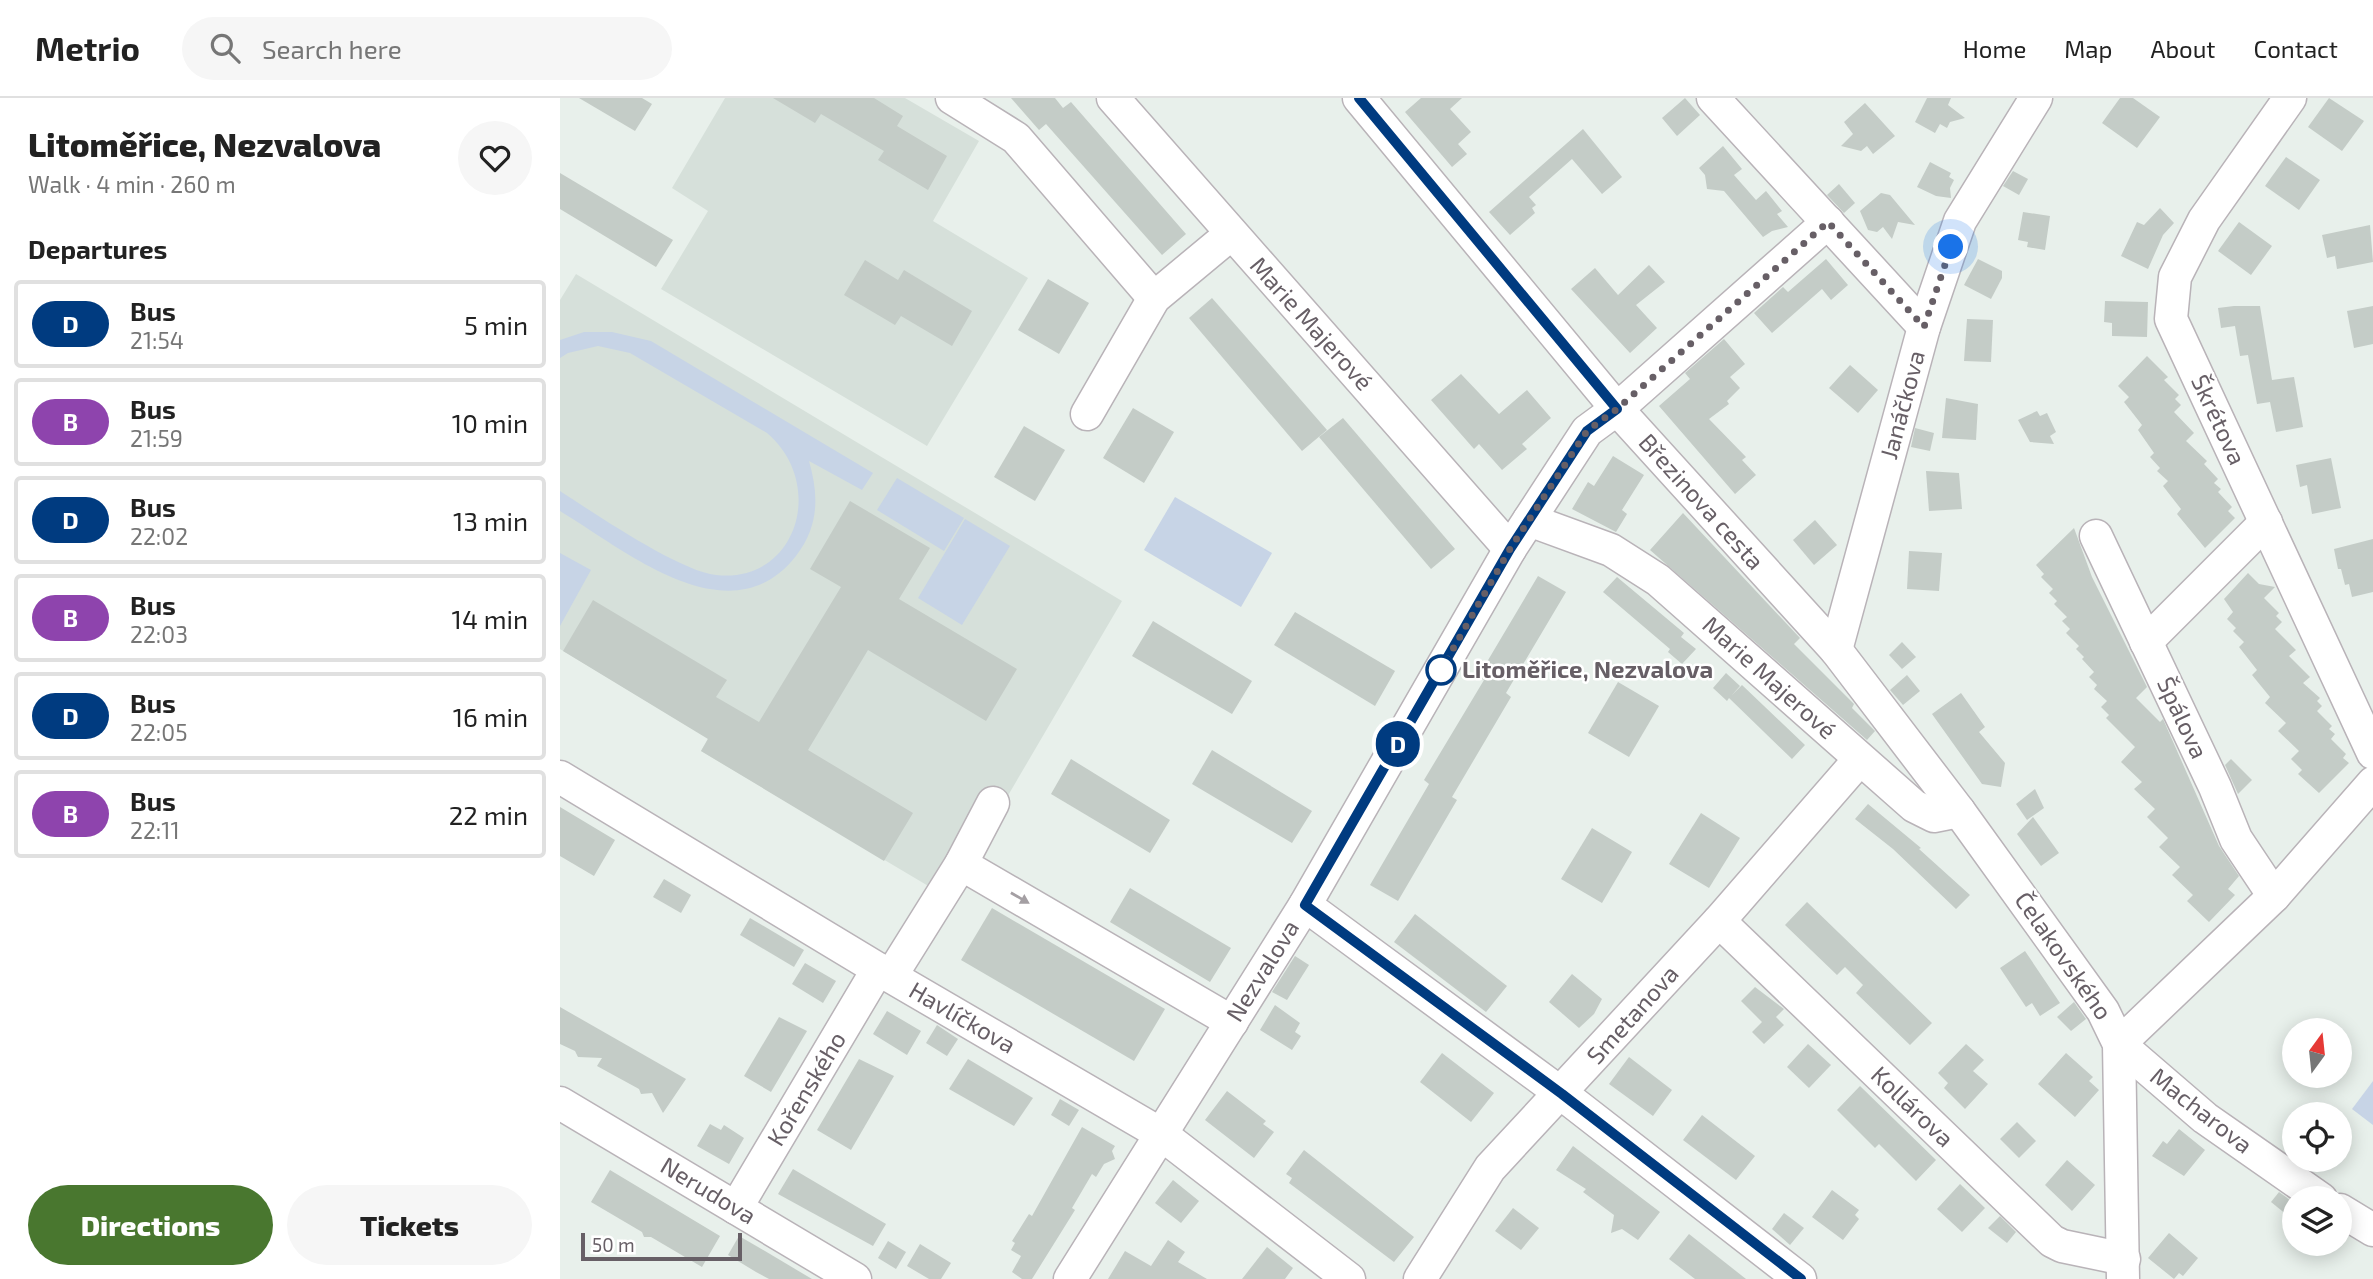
<!DOCTYPE html>
<html lang="en">
<head>
<meta charset="utf-8">
<style>
  :root { --surface:#fff; --page:#f6f6f6; --text:#222; --muted:#767676; --line:#e0e0e0; --accent:#49772f }
  body { margin:0; font-family:"Exo 2",sans-serif; background:var(--page); color:var(--text); height:100vh; display:flex; flex-direction:column; font-size:26px; white-space:nowrap }
  * { box-sizing:border-box; margin:0 }
  p { font-size:23px; color:var(--muted) }
  .icon { flex:none; width:38px; height:38px; fill:none; stroke:currentColor; stroke-width:2; stroke-linecap:round; stroke-linejoin:round }
  .map { position:relative; flex:1; overflow:hidden }
  .panel { display:flex; flex-direction:column; background:var(--surface); width:560px }
  .panel>* { flex:none }
  .badge { padding:0 14px; border-radius:23px; font-size:24px; line-height:46px }
  .needle { width:46px; rotate:15deg }
  .buttons { position:absolute; left:1722px; top:920px; display:grid; gap:14px }
  .buttons a { display:grid; place-items:center; width:70px; height:70px; border-radius:50%; background:var(--surface); box-shadow:0 4px 18px #0003; font-size:35px }
  .scale { position:absolute; left:21px; bottom:18px; width:161px; box-sizing:border-box; padding-left:7px; border:4px solid #675f66; border-top:0; font-size:19px; line-height:24px; white-space:nowrap; color:#675f66; -webkit-text-stroke:5px #fff; paint-order:stroke }
  .you { position:absolute; width:35px; height:35px; margin:-18px; border:5px solid #fff; border-radius:50%; background:#1a73e8; box-shadow:0 0 0 10px #1a73e833 }
  .map>.badge { position:absolute; translate:-50% -50%; box-shadow:0 0 0 4px #fff }
  h2 { padding:0 28px; font-size:26px; line-height:63px }
  .round { display:grid; place-items:center; flex:none; width:74px; height:74px; border-radius:37px; background:var(--page) }
  .summary { display:flex; align-items:center; justify-content:space-between; height:119px; padding:0 28px }
  h1 { font-size:33px; font-weight:800; line-height:52px }
  .primary-button { display:flex; gap:14px; margin-top:auto; padding:14px 28px }
  .primary-button a { flex:1; height:80px; border-radius:42px; background:var(--accent); color:#fff; font-size:28px; font-weight:800; line-height:80px; text-align:center }
  .primary-button a+a { background:var(--page); color:var(--text) }
  ul { padding:0; list-style:none }
  li { display:flex; align-items:center; gap:21px; height:88px; margin:0 14px 10px; padding:0 14px; border:4px solid var(--line); border-radius:7px }
  li div { flex:1 }
  li b { display:block; font-size:26px }
  li em { font-style:normal }
  li .badge { min-width:77px; font-weight:700; text-align:center }
  header { display:flex; align-items:center; gap:42px; box-sizing:border-box; height:98px; padding:0 35px; background:var(--surface); border-bottom:2px solid var(--line) }
  header strong { font-size:33px }
  nav { display:flex; gap:38px; margin-inline-start:auto; font-size:24px }
  .search { width:490px; height:63px; background:var(--page); display:flex; align-items:center; gap:18px; box-sizing:border-box; padding:0 24px; border-radius:38px; color:var(--muted); font-size:26px }
  main { display:flex; flex:1; min-height:0 }
  .map>svg:first-child { display:block }
  .education { fill:#d6e0da }
  .green { fill:#c7d4e6 }
  .building { fill:#c4ccc7 }
  .lines { fill:none; stroke-linecap:round; stroke-linejoin:round }
  .minor-casing { stroke:#b9b3b8; stroke-width:35 }
  .minor { stroke:#fff; stroke-width:32 }
  .oneway { fill:#a49fa3 }
  .line-casing { stroke:#fff; stroke-width:16 }
  .line { stroke:#003b80; stroke-width:10 }
  .walk { stroke:#675f66; stroke-width:7; stroke-dasharray:0 12.6 }
  .stop-dot { fill:#fff; stroke:#003b80; stroke-width:3.5 }
  .labels { text-anchor:middle; stroke-width:5; stroke-linejoin:round; paint-order:stroke }
  .street-label { font-size:24px; fill:#675f66; stroke:#fff }
  .stop-label { font-size:24px; font-weight:bold; fill:#675f66; stroke:#fff; text-anchor:start }
</style>
</head>
<body>
<header>
<strong>Metrio</strong>
<div class="search"><svg class="icon" aria-label="search" viewBox="0 0 24 24"><circle cx="10" cy="10" r="6"/><path d="M15 15l6 6"/></svg>Search here</div>
<nav><a>Home</a><a>Map</a><a>About</a><a>Contact</a></nav>
</header>
<main>
<section class="panel">
<div class="summary"><div><h1>Litoměřice, Nezvalova</h1><p>Walk · 4 min · 260 m</p></div><a class="round"><svg class="icon" aria-label="heart" viewBox="0 0 24 24"><path d="M12 20l-8-8c-3-5 5-10 8-4 3-6 11-1 8 4z"/></svg></a></div>
<h2>Departures</h2>
<ul>
<li><span class="badge" style="background:#003b80;color:#fff">D</span><div><b>Bus</b><p>21:54</p></div><em>5 min</em></li>
<li><span class="badge" style="background:#8e44ad;color:#fff">B</span><div><b>Bus</b><p>21:59</p></div><em>10 min</em></li>
<li><span class="badge" style="background:#003b80;color:#fff">D</span><div><b>Bus</b><p>22:02</p></div><em>13 min</em></li>
<li><span class="badge" style="background:#8e44ad;color:#fff">B</span><div><b>Bus</b><p>22:03</p></div><em>14 min</em></li>
<li><span class="badge" style="background:#003b80;color:#fff">D</span><div><b>Bus</b><p>22:05</p></div><em>16 min</em></li>
<li><span class="badge" style="background:#8e44ad;color:#fff">B</span><div><b>Bus</b><p>22:11</p></div><em>22 min</em></li>
</ul>
<div class="primary-button"><a>Directions</a><a>Tickets</a></div>
</section>
<div class="map">
<svg width="1813" height="1181" viewBox="0 0 1813 1181">
  <rect width="100%" height="100%" fill="#e8f0eb"/>
  <!-- education -->
  <g class="education">
    <path d="M165,0H345L419,43L373,123L468,180L367,348L101,191L148,113L112,90Z"/>
    <path d="M16,176L562,503L443,706L370,789L141,653L151,635L136,633L0,551V202Z"/>
  </g>
  <!-- green -->
  <g class="green">
    <path d="M24,234H52L91,243L313,375L302,392L249,363C259,398 259,428 236,458C170,542 65,452 0,413V393C34,415 119,473 156,477C237,486 267,386 207,335L70,255L38,248L8,255L0,260V242Z"/>
    <path d="M337,380L404,420L384,453L317,412Z"/>
    <path d="M615,399L712,455L681,509L584,452Z"/>
    <path d="M405,421L450,448L402,527L358,500Z"/>
    <path d="M0,455L31,472L0,528Z"/>
    <path d="M1813,983V1027L1792,1011Z"/>
  </g>
  <!-- building -->
  <g class="building">
    <path d="M19,0H82L92,6L75,33Z"/>
    <path d="M213,0H314L343,18L337,28L387,58L368,92L318,62L324,53L261,16L255,25Z"/>
    <path d="M451,0H495L503,10L511,4L626,136L602,157L486,26L479,32Z"/>
    <path d="M861,0H902L890,11L911,34L898,46L907,56L892,69L845,14Z"/>
    <path d="M1125,0L1140,17L1117,38L1102,20Z"/>
    <path d="M1367,0H1391L1388,7L1405,20L1390,24L1387,30L1380,26L1375,35L1355,24Z"/>
    <path d="M1560,0H1573L1600,19L1577,50L1542,25Z"/>
    <path d="M1769,0L1804,23L1782,53L1748,29Z"/>
    <path d="M1305,5L1335,38L1313,56L1307,48L1301,53L1281,48L1293,36L1284,24Z"/>
    <path d="M1023,31L1062,79L1042,96L1012,61L969,99L976,107L972,110L975,115L950,137L929,114Z"/>
    <path d="M1163,48L1182,71L1174,77L1196,102L1206,93L1222,113L1217,116L1228,129L1212,133L1203,139L1164,93L1147,91L1145,77L1139,70Z"/>
    <path d="M1726,59L1760,82L1739,112L1705,88Z"/>
    <path d="M1370,64L1391,75L1389,79L1394,82L1390,90L1391,100L1376,98L1357,89Z"/>
    <path d="M1453,73L1468,81L1459,97L1443,88Z"/>
    <path d="M0,75L113,142L96,169L0,111Z"/>
    <path d="M1279,86L1295,105L1284,115L1267,97Z"/>
    <path d="M1321,95L1330,97L1355,127L1338,124L1332,141L1323,129L1317,134L1308,132L1300,113Z"/>
    <path d="M1600,110L1614,125L1603,137L1588,171L1561,158L1577,124L1584,127Z"/>
    <path d="M1463,114L1490,118L1485,152L1467,149L1468,144L1458,142Z"/>
    <path d="M1679,124L1712,148L1691,177L1658,153Z"/>
    <path d="M1810,127L1813,164L1777,171L1775,158L1767,160L1762,137Z"/>
    <path d="M1266,161L1288,187L1271,202L1262,191L1212,235L1194,215L1223,189L1228,194Z"/>
    <path d="M1418,161L1442,173V180L1431,201L1404,187Z"/>
    <path d="M305,162L338,182L344,172L412,213L392,248L341,218L335,227L284,197Z"/>
    <path d="M1089,167L1105,184L1076,207L1097,230L1070,255L1011,191L1035,170L1058,197Z"/>
    <path d="M488,181L529,205L499,256L458,232Z"/>
    <path d="M652,200L767,332L742,353L629,220Z"/>
    <path d="M1545,203L1588,204L1587,239L1552,238V225L1544,224Z"/>
    <path d="M1674,208H1700L1712,282L1734,279L1743,329L1716,334L1710,304L1697,306L1688,257L1680,258L1675,228L1661,230L1658,210Z"/>
    <path d="M1813,208V246L1794,250L1787,213Z"/>
    <path d="M1407,221L1433,222L1431,264L1404,263Z"/>
    <path d="M1164,241L1185,266L1170,279L1180,290L1167,303L1169,306L1149,321L1186,359L1182,362L1196,377L1175,396L1099,308L1130,281L1125,275Z"/>
    <path d="M1587,258L1608,279L1604,282L1619,297L1615,301L1621,307L1614,314L1634,335L1626,343L1647,363L1644,366L1658,381L1654,385L1661,391L1658,394L1672,409L1668,413L1675,420L1645,450L1617,416L1621,411L1603,388L1608,383L1597,373L1600,370L1590,359L1594,355L1578,332L1582,327L1564,304L1569,299L1558,288Z"/>
    <path d="M1290,267L1318,292L1298,315L1269,290Z"/>
    <path d="M901,276L939,316L967,292L991,320L962,346L967,351L942,372L919,346L914,351L871,302Z"/>
    <path d="M1386,300L1418,306L1416,342L1382,340Z"/>
    <path d="M573,310L614,334L584,385L543,360Z"/>
    <path d="M1477,313L1480,318L1487,315L1496,334L1490,338L1494,346L1470,344L1458,322Z"/>
    <path d="M783,320L895,451L871,471L759,339Z"/>
    <path d="M464,328L505,352L475,403L434,379Z"/>
    <path d="M1355,330L1374,335L1370,353L1351,349Z"/>
    <path d="M1053,358L1084,377L1062,412L1067,416L1056,434L1012,411L1028,384L1034,388Z"/>
    <path d="M1771,360L1781,410L1752,416L1747,387L1740,389L1736,367Z"/>
    <path d="M1366,373L1399,375L1402,411L1369,413Z"/>
    <path d="M290,403L370,450L339,501L457,571L426,623L308,552L248,652L353,715L324,763L141,653L148,641L3,553L33,502L167,582L156,599L199,624L281,489L250,471Z"/>
    <path d="M1123,415L1240,540L1234,546L1294,606L1292,610L1315,633L1307,642L1090,452Z"/>
    <path d="M1255,422L1277,447L1254,467L1233,442Z"/>
    <path d="M1514,430L1532,479L1587,589L1576,600L1600,624L1603,621L1659,748L1679,778L1668,791L1675,797L1649,824L1627,803L1633,797L1612,777L1620,769L1599,749L1608,740L1587,719L1595,711L1574,691L1582,684L1561,664L1575,649L1546,620L1549,617L1541,609L1547,603L1534,591L1537,587L1529,579L1534,574L1522,561L1524,559L1516,551L1519,548L1506,535L1510,531L1502,523L1507,519L1494,506L1497,503L1489,495L1493,491L1481,479L1484,476L1476,467Z"/>
    <path d="M1813,441V494L1792,499L1789,486L1785,487L1781,471H1778L1774,451Z"/>
    <path d="M1349,453L1382,455L1379,493L1347,491Z"/>
    <path d="M1688,475L1699,486L1715,489L1704,500L1719,515L1716,518L1722,524L1715,531L1736,552L1729,558L1750,579L1743,585L1760,600L1757,603L1762,608L1757,613L1772,628L1769,631L1775,636L1771,641L1786,656L1783,660L1789,665L1759,695L1738,676L1742,672L1731,661L1739,653L1718,633L1726,625L1705,605L1710,599L1692,577L1697,572L1679,549L1684,544L1673,533L1676,530L1667,521L1673,514L1664,501Z"/>
    <path d="M978,478L1006,494L946,595L951,599L892,699L897,702L838,803L810,787L869,686L864,682L924,582L918,579Z"/>
    <path d="M1057,479L1124,535L1121,539L1136,551L1122,566L1108,554L1110,551L1043,494Z"/>
    <path d="M735,514L835,573L815,608L714,547Z"/>
    <path d="M593,523L692,583L672,616L572,558Z"/>
    <path d="M1342,544L1356,559L1342,571L1329,557Z"/>
    <path d="M1166,575L1180,588L1172,597L1182,587L1245,647L1232,661L1169,600L1167,603L1153,590Z"/>
    <path d="M1347,577L1360,593L1343,607L1330,592Z"/>
    <path d="M1058,584L1099,608L1069,659L1028,635Z"/>
    <path d="M1401,595L1425,629L1419,634L1445,665L1441,689L1422,686L1372,616Z"/>
    <path d="M652,652L752,713L732,745L632,686Z"/>
    <path d="M511,661L610,722L590,755L491,696Z"/>
    <path d="M1671,661L1692,682L1678,696L1665,667Z"/>
    <path d="M1475,691L1484,710L1467,722L1456,706Z"/>
    <path d="M1308,706L1361,750L1359,751L1410,797L1396,811L1333,751L1295,721Z"/>
    <path d="M0,709L55,742L34,778L0,758Z"/>
    <path d="M1141,715L1180,740L1149,790L1109,766Z"/>
    <path d="M1473,719L1499,755L1481,768L1457,736Z"/>
    <path d="M1032,730L1072,754L1042,805L1001,781Z"/>
    <path d="M104,781L131,797L121,815L93,799Z"/>
    <path d="M570,790L671,850L650,884L550,824Z"/>
    <path d="M1247,804L1372,925L1350,947L1296,895L1303,887L1285,869L1277,877L1225,827Z"/>
    <path d="M432,810L605,911L574,963L401,862Z"/>
    <path d="M855,816L947,888L926,914L834,844Z"/>
    <path d="M190,820L244,852L234,869L180,837Z"/>
    <path d="M1465,853L1500,905L1480,918L1472,905L1466,909L1440,870Z"/>
    <path d="M735,858L749,867L727,902L712,894Z"/>
    <path d="M245,865L276,883L263,905L232,886Z"/>
    <path d="M1012,876L1042,901L1034,916L1019,930L989,904Z"/>
    <path d="M1195,889L1224,911L1216,919L1224,927L1204,946L1192,934L1202,924L1181,903Z"/>
    <path d="M1514,904L1526,921L1511,933L1497,919Z"/>
    <path d="M715,907L740,925L735,934L741,938L732,952L700,932Z"/>
    <path d="M0,909L126,981L103,1015L92,995L81,996L79,991L37,968L42,960L18,959L15,953L0,946Z"/>
    <path d="M327,913L361,933L347,957L313,936Z"/>
    <path d="M219,919L247,933L211,994L184,978Z"/>
    <path d="M377,927L398,941L387,958L366,945Z"/>
    <path d="M1248,946L1271,967L1249,990L1227,969Z"/>
    <path d="M1406,946L1424,962L1413,973L1428,986L1405,1011L1384,990L1388,985L1378,975Z"/>
    <path d="M882,955L934,995L911,1024L860,984Z"/>
    <path d="M1506,955L1533,979L1529,983L1539,992L1515,1019L1478,986Z"/>
    <path d="M1069,959L1112,992L1093,1018L1049,986Z"/>
    <path d="M299,961L334,978L291,1052L257,1032Z"/>
    <path d="M408,961L473,1000L454,1028L389,991Z"/>
    <path d="M1300,988L1376,1062L1356,1083L1319,1046L1315,1050L1277,1012Z"/>
    <path d="M667,993L706,1023L703,1026L714,1034L694,1060L645,1022Z"/>
    <path d="M500,1001L519,1012L509,1028L491,1017Z"/>
    <path d="M1142,1017L1195,1058L1176,1082L1123,1042Z"/>
    <path d="M1457,1024L1476,1043L1459,1060L1440,1041Z"/>
    <path d="M150,1026L161,1032L164,1027L184,1040L169,1066L137,1048Z"/>
    <path d="M522,1029L555,1048L552,1053L555,1061L544,1066L536,1079L532,1076L512,1110L515,1112L472,1181H462L452,1174L461,1158L451,1152L455,1145L452,1143L469,1116L472,1118Z"/>
    <path d="M1619,1031L1645,1052L1624,1078L1592,1058L1603,1043L1607,1046Z"/>
    <path d="M1013,1048L1100,1114L1078,1142L1062,1131L1051,1135L1054,1117L1023,1094L1026,1091L996,1072Z"/>
    <path d="M744,1052L854,1139L834,1164L729,1085L732,1080L726,1076Z"/>
    <path d="M1507,1062L1535,1087L1512,1113L1485,1087Z"/>
    <path d="M233,1071L326,1126L313,1148L218,1096Z"/>
    <path d="M50,1072L160,1138L142,1169L91,1139H84L82,1134L31,1104Z"/>
    <path d="M613,1082L639,1103L621,1125L595,1105Z"/>
    <path d="M1400,1086L1425,1110L1402,1134L1377,1111Z"/>
    <path d="M1272,1092L1299,1112L1295,1117L1299,1121L1283,1142L1252,1119Z"/>
    <path d="M1719,1094L1734,1105L1727,1117L1711,1104Z"/>
    <path d="M953,1110L979,1130L961,1152L935,1133Z"/>
    <path d="M1224,1115L1244,1130L1230,1147L1212,1131Z"/>
    <path d="M1440,1118L1456,1134L1447,1145L1428,1130Z"/>
    <path d="M1609,1135L1638,1160L1623,1178L1619,1175L1614,1181L1588,1160Z"/>
    <path d="M1129,1136L1186,1181H1135L1109,1161Z"/>
    <path d="M179,1138L198,1149L252,1181H209L196,1174L168,1157Z"/>
    <path d="M608,1142L625,1154L618,1164L647,1181H548L565,1153L591,1168Z"/>
    <path d="M328,1143L346,1154L336,1171L318,1160Z"/>
    <path d="M360,1146L391,1165L381,1181H369L347,1168Z"/>
    <path d="M707,1149L733,1170L725,1181H682Z"/>
  </g>
  <g class="lines">
    <!-- minor casing -->
    <g class="minor-casing">
      <g id="minor">
        <path d="M392,0L456,40L594,200"/>
        <path d="M553,0L950,451"/>
        <path d="M799,0L1057,311L1276,552L1399,713L1543,913L1559,946L1563,1181"/>
        <path d="M1153,0L1364,229"/>
        <path d="M1730,0L1644,122L1615,179L1611,221L1813,655"/>
        <path d="M527,316L594,200L671,136"/>
        <path d="M969,422L1051,452L1098,482L1354,708L1374,718L1399,713"/>
        <path d="M1536,438L1655,689L1676,741L1714,798"/>
        <path d="M1586,544L1706,424"/>
        <path d="M1276,552L1364,229L1400,123L1476,0"/>
        <path d="M0,679L318,871L601,1036L789,1181"/>
        <path d="M401,766L672,924"/>
        <path d="M745,807L1002,996L1240,1181"/>
        <path d="M1159,823L1492,1143L1502,1148L1564,1161"/>
        <path d="M331,878L401,766L433,705"/>
        <path d="M1559,946L1714,798L1813,685"/>
        <path d="M1559,946L1645,1020L1761,1101"/>
        <path d="M0,1005L295,1181"/>
        <path d="M176,1110L318,871"/>
        <path d="M1780,1112L1813,1132"/>
        <path d="M510,1181L745,807L950,451L1027,333L1057,311L1268,124"/>
        <path d="M860,1181L930,1070L1159,823L1299,662"/>
      </g>
    </g>
    <!-- minor -->
    <use href="#minor" class="minor"/>
  </g>
  <!-- one-way arrows -->
  <defs><path id="oneway-solid" d="M-6-.8H1V-3.2L6.5 0L1 3.2V.8H-6Z" transform="scale(1.75)"/></defs>
  <use class="oneway" href="#oneway-solid" transform="translate(460 800) rotate(30)"/>
  <g class="lines">
    <!-- line casing -->
    <g class="line-casing">
      <path id="line" d="M799,0L1057,311L1027,333L950,451L745,807L1002,996L1241,1181"/>
    </g>
    <!-- line -->
    <use href="#line" class="line"/>
    <!-- walk -->
    <path class="walk" d="M881,572L950,451L1027,333L1057,311L1268,124L1364,229L1391,149"/>
  </g>
  <!-- markers -->
  <circle class="stop-dot" cx="881" cy="572" r="14"/>
  <g class="labels">
    <!-- street labels -->
    <g class="street-label">
      <text transform="translate(751 226) rotate(48)" y="8">Marie Majerové</text>
      <text transform="translate(1343 307) rotate(-75)" y="8">Janáčkova</text>
      <text transform="translate(1658 322) rotate(65)" y="8">Škrétova</text>
      <text transform="translate(1141 404) rotate(48)" y="8">Březinova cesta</text>
      <text transform="translate(1209 580) rotate(42)" y="8">Marie Majerové</text>
      <text transform="translate(1622 620) rotate(65)" y="8">Špálova</text>
      <text transform="translate(1503 858) rotate(55)" y="8">Čelakovského</text>
      <text transform="translate(703 873) rotate(-58)" y="8">Nezvalova</text>
      <text transform="translate(1073 917) rotate(-48)" y="8">Smetanova</text>
      <text transform="translate(402 920) rotate(30)" y="8">Havlíčkova</text>
      <text transform="translate(247 991) rotate(-59)" y="8">Kořenského</text>
      <text transform="translate(1352 1009) rotate(44)" y="8">Kollárova</text>
      <text transform="translate(1641 1013) rotate(38)" y="8">Macharova</text>
      <text transform="translate(148 1093) rotate(31)" y="8">Nerudova</text>
    </g>
    <!-- stop labels -->
    <g class="stop-label">
      <text x="902" y="580">Litoměřice, Nezvalova</text>
    </g>
  </g>
</svg>
<div class="buttons">
<a><svg class="needle" viewBox="-14 -14 28 28"><path d="M0-13l5 13h-10z" fill="#e53935"/><path d="M0 13l5-13h-10z" fill="#767676"/></svg></a>
<a><svg class="icon" aria-label="locate" viewBox="0 0 24 24"><circle cx="12" cy="12" r="6"/><path d="M12 2v4M12 18v4M2 12h4M18 12h4"/></svg></a>
<a><svg class="icon" aria-label="layers" viewBox="0 0 24 24"><path d="M12 4l9 5-9 5-9-5zM3 14l9 5 9-5"/></svg></a>
</div>
<div class="scale">50 m</div>
<div class="you" style="left:1391px;top:149px"></div>
<b class="badge" style="left:838px;top:646px;background:#003b80;color:#fff">D</b>
</div>
</main>
</body>
</html>
